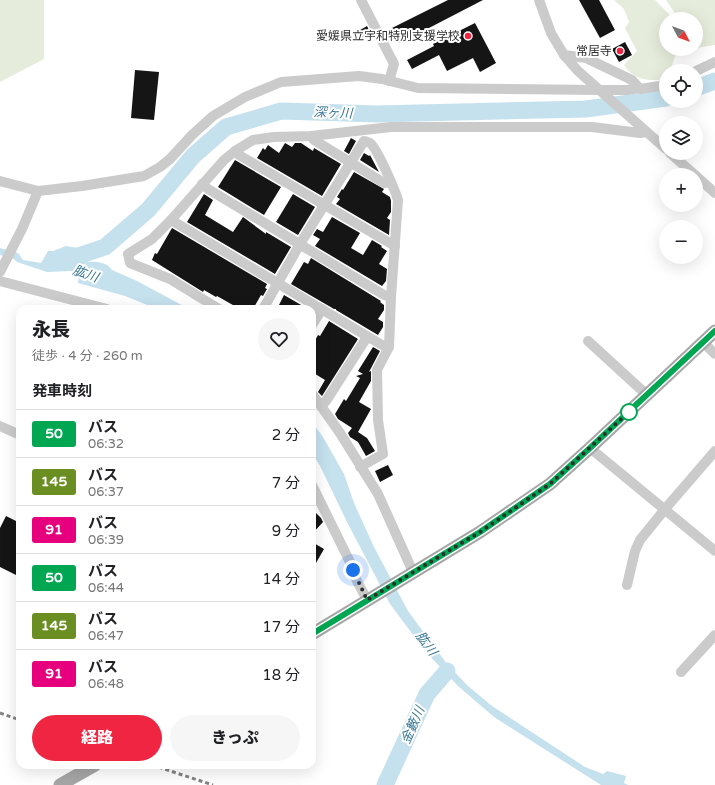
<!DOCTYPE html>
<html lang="ja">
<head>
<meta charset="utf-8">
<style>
  :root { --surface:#fff; --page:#f6f6f6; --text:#202124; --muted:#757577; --line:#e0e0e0; --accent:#f02542 }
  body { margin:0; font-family:"Varela Round","Noto Sans JP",sans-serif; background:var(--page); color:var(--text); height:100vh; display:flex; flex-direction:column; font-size:15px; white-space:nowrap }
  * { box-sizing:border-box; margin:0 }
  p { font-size:13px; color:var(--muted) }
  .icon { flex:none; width:22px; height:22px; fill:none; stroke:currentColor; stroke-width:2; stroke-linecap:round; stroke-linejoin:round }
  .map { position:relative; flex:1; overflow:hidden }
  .side { position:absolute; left:16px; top:305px; width:300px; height:464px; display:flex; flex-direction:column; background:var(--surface); border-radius:12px; box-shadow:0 4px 16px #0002 }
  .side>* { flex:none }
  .badge { padding:0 8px; border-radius:3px; font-size:14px; line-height:26px }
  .needle { width:26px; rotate:131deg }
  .buttons { position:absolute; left:659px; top:12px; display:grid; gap:8px }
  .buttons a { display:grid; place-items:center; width:44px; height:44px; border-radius:50%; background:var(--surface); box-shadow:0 4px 16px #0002; font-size:20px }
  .you { position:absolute; width:20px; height:20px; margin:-10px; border:3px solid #fff; border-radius:50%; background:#1a73e8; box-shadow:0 0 0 6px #1a73e833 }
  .map>.badge { position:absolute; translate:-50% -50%; box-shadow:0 0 0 2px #fff }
  h2 { padding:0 16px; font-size:15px; line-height:36px }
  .round { display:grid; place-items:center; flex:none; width:42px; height:42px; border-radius:21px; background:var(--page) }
  .headline { display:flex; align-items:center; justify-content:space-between; height:68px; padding:0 16px }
  h1 { font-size:19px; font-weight:800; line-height:30px }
  .action { display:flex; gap:8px; margin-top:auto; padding:8px 16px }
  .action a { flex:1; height:46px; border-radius:24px; background:var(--accent); color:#fff; font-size:16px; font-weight:800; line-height:46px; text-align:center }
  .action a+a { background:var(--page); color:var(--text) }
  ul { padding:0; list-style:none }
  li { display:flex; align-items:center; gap:12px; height:48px; padding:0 16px; border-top:1px solid var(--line) }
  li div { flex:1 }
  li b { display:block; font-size:15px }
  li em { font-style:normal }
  li .badge { min-width:44px; font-weight:700; text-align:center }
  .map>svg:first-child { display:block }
  .green { fill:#e5ecdb }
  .water { fill:#c5e1ee }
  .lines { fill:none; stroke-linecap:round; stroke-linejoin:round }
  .river { stroke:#c5e1ee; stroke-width:17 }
  .building { fill:#151515 }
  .minor { stroke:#cbcbcb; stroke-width:10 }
  .major { stroke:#a6a6a6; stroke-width:13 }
  .rail { stroke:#838383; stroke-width:3; stroke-dasharray:4 3; stroke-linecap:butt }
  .line-casing { stroke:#fff; stroke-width:9 }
  .line { stroke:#00a651; stroke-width:6 }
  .walk { stroke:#2e2e2e; stroke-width:4; stroke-dasharray:0 7.2 }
  .poi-dot { fill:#f02542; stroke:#fff; stroke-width:1.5 }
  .stop-dot { fill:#fff; stroke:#00a651; stroke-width:2 }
  .labels { text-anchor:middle; stroke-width:4; stroke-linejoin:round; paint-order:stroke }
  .poi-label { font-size:12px; fill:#2e2e2e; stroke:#fff; text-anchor:end }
  .water-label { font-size:13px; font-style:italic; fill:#377795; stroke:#fff }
</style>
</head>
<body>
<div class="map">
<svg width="715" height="785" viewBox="0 0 715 785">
  <rect width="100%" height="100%" fill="#fff"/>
  <!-- green -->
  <g class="green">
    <path d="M0,0H44V59L0,82Z"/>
    <path d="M614,0H655L669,14L671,19H666V49H690L677,51L670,71H666V79C655,81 640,81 631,73C628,71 626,68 624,65L637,51L625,28L629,22L624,9Z"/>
    <path d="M666,0H715V45L696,48V19H679Z"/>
  </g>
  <!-- water -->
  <g class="water">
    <path d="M66,246L78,248L91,259L87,262C96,261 107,262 112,270L137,281L189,309H157L125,296L78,283L79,275L71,271L47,272L17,262L14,259L0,255V248L18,253L23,260L41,263L48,251H53Z"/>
    <path d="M312,422L323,437L344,474L354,503L374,547L408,611L447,664L468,686L492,706L585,767L603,774L607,771L626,776L624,783L628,785H601L494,717L458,686L425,651L390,604L348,524L320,466L312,453Z"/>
  </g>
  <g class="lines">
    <!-- river -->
    <g class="river">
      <path d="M696,88L715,81"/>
      <path d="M63,261L105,247L148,210L193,156L226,127L281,111L377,114L586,109L666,98"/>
      <path d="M385,785L427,694L447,671"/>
    </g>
  </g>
  <!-- building -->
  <g class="building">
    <path d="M448,0H483L400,43L392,28Z"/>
    <path d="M579,0H599L615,30L600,38Z"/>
    <path d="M475,23L496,63L480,72L473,58L447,71L439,55L412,69L407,60L434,46L433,44Z"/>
    <path d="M367,26L371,34L359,40L355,33Z"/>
    <path d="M625,42L632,55L619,62L612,49Z"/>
    <path d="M135,70L159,72L154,120L131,118Z"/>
    <path d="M351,138L356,141L349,154L344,151Z"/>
    <path d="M285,143L292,147L295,143H301L313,151L314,148L341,164L322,196L257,158L263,148L265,150L268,145L279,153Z"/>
    <path d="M364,153L369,156L370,155L379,172L360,160Z"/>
    <path d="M235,160L281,187L264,215L218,187Z"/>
    <path d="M354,172L384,189L382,192L390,197L391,201V212L387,218L390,220L389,235L336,204L340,199L337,197L342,189L343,190Z"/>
    <path d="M204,194L213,200L205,215L233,232L243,217L266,234V232L291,247L275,274L187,222Z"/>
    <path d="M293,194L315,207L298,235L276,222Z"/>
    <path d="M332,217L360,233L351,248L363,255L372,240L382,246L381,247L387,251L379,264L387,269L386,281L382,286L315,246L320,239L313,235L317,229L323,232Z"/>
    <path d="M172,228L267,284L265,288L267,289L263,296L261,295L253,309H240L217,296L216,297L204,290L203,292L152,260L155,253L157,254Z"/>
    <path d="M311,258L381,301L380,302L384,305V310L378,319L383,322V327L378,335L336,310V309H334L291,284L304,262L308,264Z"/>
    <path d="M284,295L308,309H277Z"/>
    <path d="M329,321L358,339L322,396L318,392L325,380L312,372V346L318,335L320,336Z"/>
    <path d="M373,347L380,351L369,372L371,371V381L359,402L371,409L358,432L367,438L375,451L366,456L358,442L350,437L348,433L352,428L338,419L335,414L344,399L346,401L360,378L356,376L363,374L358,371Z"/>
    <path d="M388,465L393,475L380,482L375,471Z"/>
    <path d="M316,513L321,518L323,522L312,534V518Z"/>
    <path d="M6,516L20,523V577L0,567V528Z"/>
    <path d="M312,542L324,549L312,570Z"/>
  </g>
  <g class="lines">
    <!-- minor -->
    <g class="minor">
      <path d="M361,0L394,64L389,81"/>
      <path d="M539,0L551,33L564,55L578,71L666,149"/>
      <path d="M564,55L586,58L632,80L640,89L666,85"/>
      <path d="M696,71L715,62"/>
      <path d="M311,136L314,140L384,183L391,182"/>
      <path d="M235,151L239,155L395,246"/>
      <path d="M670,153L695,175"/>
      <path d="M696,176L715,193"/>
      <path d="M0,181L38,191L82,186L144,176L160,167L170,159L192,135L213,116L245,97L281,82L359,76L382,79L418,88L599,90H627L639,88"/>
      <path d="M202,184L208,189L384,295L391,297L389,347L377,370L378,420L383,454L360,467"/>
      <path d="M171,220L382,345L389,347"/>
      <path d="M0,272L22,229L38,191"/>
      <path d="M0,281L107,309"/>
      <path d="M219,309L170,279L130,263L128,254L152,239L171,220L224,160L235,151L253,140L274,137L311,136L391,127H592L640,133L646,132"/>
      <path d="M263,309L300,244L364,141C366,141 368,142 370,143C377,148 395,190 398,200L391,297"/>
      <path d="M312,325L322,309"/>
      <path d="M588,341L647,395"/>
      <path d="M703,342L715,354"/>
      <path d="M312,394L321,406L340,433L378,494L413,572"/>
      <path d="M321,406L326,401L367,337"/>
      <path d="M0,426L20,435"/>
      <path d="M590,448L715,551"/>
      <path d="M312,485L349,560L357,581L367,600"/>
      <path d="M627,585L635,551L640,540L665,509L715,451"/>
      <path d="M681,672L715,635"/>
    </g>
    <!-- major -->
    <g class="major">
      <path d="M312,634L480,532L550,484L590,448L715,331"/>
      <path d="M60,785L95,765"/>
    </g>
    <!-- rail -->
    <g class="rail">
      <path d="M0,713L20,720"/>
      <path d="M152,765L213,785"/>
    </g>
  </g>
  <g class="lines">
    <!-- line casing -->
    <g class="line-casing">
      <path id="line" d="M312,634L480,532L550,484L590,448L715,331"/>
    </g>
    <!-- line -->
    <use href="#line" class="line"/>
    <!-- walk -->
    <path class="walk" d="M353,570L367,600L480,532L550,484L629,412"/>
  </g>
  <!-- markers -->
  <g class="poi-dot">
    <circle cx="468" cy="36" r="4"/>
    <circle cx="620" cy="51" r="4"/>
  </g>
  <circle class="stop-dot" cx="629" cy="412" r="8"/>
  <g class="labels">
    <!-- poi labels -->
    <g class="poi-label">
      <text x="460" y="40">愛媛県立宇和特別支援学校</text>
      <text x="612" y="55">常居寺</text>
    </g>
    <!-- water labels -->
    <g class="water-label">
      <text transform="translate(333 112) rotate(2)" y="5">深ヶ川</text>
      <text transform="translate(86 273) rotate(19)" y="5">肱川</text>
      <text transform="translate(427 643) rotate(54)" y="5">肱川</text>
      <text transform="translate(412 725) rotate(-66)" y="5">金籔川</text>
    </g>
  </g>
</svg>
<div class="buttons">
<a><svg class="needle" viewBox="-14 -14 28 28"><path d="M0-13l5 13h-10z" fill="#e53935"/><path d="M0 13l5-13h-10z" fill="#757577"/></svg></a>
<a><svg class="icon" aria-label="locate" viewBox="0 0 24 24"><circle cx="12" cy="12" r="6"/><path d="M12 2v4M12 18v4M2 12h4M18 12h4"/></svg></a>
<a><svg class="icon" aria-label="layers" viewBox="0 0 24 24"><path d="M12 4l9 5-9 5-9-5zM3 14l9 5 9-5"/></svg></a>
<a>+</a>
<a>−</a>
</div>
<div class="you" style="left:353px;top:570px"></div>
<section class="side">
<div class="headline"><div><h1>永長</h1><p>徒歩 · 4 分 · 260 m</p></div><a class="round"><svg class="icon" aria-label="heart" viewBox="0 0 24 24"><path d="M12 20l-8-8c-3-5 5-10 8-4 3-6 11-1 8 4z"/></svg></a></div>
<h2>発車時刻</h2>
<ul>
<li><span class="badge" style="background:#00a651;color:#fff">50</span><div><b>バス</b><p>06:32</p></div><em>2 分</em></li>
<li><span class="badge" style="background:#6b8e23;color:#fff">145</span><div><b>バス</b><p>06:37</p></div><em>7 分</em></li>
<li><span class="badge" style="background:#e6007e;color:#fff">91</span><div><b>バス</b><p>06:39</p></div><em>9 分</em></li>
<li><span class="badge" style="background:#00a651;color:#fff">50</span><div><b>バス</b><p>06:44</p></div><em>14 分</em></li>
<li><span class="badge" style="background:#6b8e23;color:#fff">145</span><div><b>バス</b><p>06:47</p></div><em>17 分</em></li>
<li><span class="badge" style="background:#e6007e;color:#fff">91</span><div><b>バス</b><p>06:48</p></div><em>18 分</em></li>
</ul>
<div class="action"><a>経路</a><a>きっぷ</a></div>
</section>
</div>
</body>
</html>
